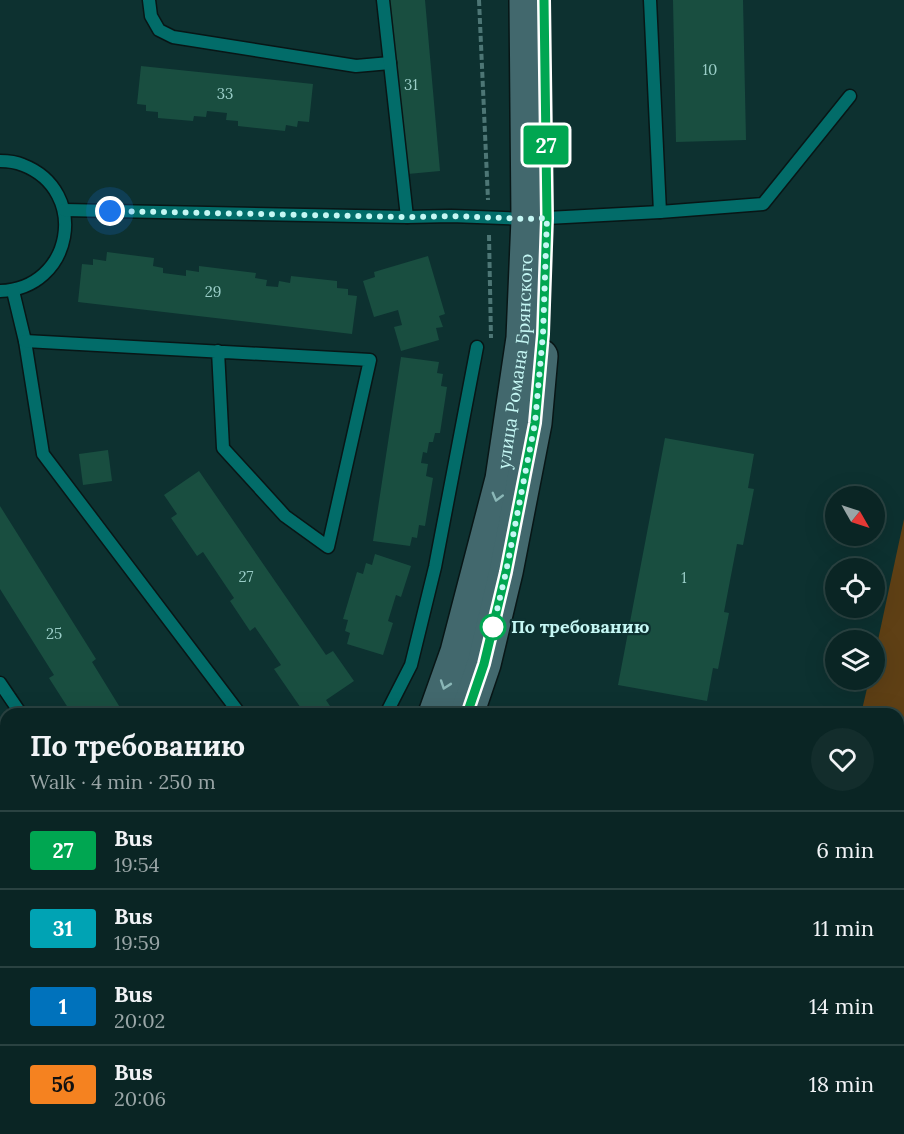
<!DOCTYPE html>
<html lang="en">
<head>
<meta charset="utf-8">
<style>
  :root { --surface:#0a2524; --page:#132d2c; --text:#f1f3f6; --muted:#99a5a6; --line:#2a4241 }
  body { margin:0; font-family:Lora,serif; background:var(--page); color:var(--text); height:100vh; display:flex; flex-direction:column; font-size:22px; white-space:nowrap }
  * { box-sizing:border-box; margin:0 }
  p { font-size:20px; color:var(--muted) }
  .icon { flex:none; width:33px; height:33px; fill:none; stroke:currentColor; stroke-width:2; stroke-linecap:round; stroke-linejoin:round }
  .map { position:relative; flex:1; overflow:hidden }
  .sheet { position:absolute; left:0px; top:708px; width:904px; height:426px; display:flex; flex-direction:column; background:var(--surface); border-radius:18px 18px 0 0; box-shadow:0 6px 24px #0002,0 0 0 2px var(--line) }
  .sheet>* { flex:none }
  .badge { padding:0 12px; border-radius:4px; font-size:21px; line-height:39px }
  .needle { width:39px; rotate:129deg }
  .buttons { position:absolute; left:825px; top:486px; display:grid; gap:12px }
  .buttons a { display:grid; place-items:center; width:60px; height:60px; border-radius:50%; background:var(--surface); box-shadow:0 6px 24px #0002,0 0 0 2px var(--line); font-size:30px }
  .you { position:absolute; width:30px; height:30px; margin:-15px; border:4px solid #fff; border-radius:50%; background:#1a73e8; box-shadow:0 0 0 9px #1a73e833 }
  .map>.badge { position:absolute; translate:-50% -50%; box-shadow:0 0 0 3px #fff }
  .round { display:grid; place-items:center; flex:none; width:63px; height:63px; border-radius:32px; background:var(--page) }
  .headline { display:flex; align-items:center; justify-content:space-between; height:102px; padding:0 30px }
  h1 { font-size:28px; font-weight:800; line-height:45px }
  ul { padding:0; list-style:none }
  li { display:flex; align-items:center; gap:18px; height:78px; padding:0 30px; border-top:2px solid var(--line) }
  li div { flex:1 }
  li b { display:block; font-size:22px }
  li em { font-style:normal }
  li .badge { min-width:66px; font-weight:700; text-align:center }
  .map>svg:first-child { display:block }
  .green { fill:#5f4015 }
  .building { fill:#194e40 }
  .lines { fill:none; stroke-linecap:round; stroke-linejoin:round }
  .service-casing { stroke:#081616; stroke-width:15 }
  .secondary-casing { stroke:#081616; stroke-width:36 }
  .path { stroke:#4d7675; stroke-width:4; stroke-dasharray:6 3; stroke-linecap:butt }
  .service { stroke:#026c69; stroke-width:12 }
  .secondary { stroke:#42686d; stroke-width:33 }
  .oneway { stroke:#8ab7b7 }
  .line-casing { stroke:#fff; stroke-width:14 }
  .line { stroke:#00a651; stroke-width:9 }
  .walk { stroke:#c5f7f4; stroke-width:6; stroke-dasharray:0 10.8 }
  .stop-dot { fill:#fff; stroke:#00a651; stroke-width:3 }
  .labels { text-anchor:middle; stroke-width:4.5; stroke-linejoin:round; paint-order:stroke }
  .number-label { font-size:15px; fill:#9acdc7 }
  .street-label { font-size:18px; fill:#c5f7f4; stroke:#0d3130 }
  .stop-label { font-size:18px; font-weight:bold; fill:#c5f7f4; stroke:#0d3130; text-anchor:start }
</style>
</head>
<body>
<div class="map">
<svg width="904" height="1134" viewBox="0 0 904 1134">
  <rect width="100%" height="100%" fill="#0d3130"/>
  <!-- green -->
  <path class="green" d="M904,519V1134H651L656,1128H898V714H861L869,680H874L875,654Z"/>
  <!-- building -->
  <g class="building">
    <path d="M382,0H425L440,171L397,175Z"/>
    <path d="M673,0H743L746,140L676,142Z"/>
    <path d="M141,66L313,84L309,122L298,121L297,127L286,125L285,131L238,126V121L226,120L227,113L207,111L206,117L194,116L193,121L158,118V112L146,111V105L137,104Z"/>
    <path d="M107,252L154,258L153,266L163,268V273L186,276V270L199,272V266L256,273L255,278L267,280L266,286L278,287L279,281L290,283L291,276L337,281V288L348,289V295L357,296L352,334L78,302L82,264L93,265V259L106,261Z"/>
    <path d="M428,256L445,314L439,316L443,327L436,328L439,340L401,351L394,327L402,325L398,310L374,317L363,281L375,277L374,272Z"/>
    <path d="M401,357L439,362L437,373L443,374L441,386L447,387L440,433H435L433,442H429L427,453L423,452L421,463L428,464L426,476L433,478L425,526L419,525L417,538L412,537L410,546L373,541Z"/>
    <path d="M665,438L754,454L748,488L754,489L743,545L737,544L724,612L729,613L718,669L713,668L707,701L618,685Z"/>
    <path d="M108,450L112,481L83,485L79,454Z"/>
    <path d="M199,471L326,655L333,651L354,681L326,700L330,706L318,714H305L274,669L281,665L255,627L250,631L230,601L234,598L203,552L197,556L171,518L177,514L164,495Z"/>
    <path d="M0,506L96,659L92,662L124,714H72L49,678L54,675L0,589Z"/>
    <path d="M375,554L411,566L401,597L396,595L388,621L393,623L383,655L347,644L350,633L345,631L348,620L343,619L357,572L363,574L366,563L372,565Z"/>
    <path d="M0,834L6,843V930L0,922Z"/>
    <path d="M6,1103V1128H46L47,1130L41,1134H0V1104L1,1106Z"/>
  </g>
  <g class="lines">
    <!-- service casing -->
    <g class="service-casing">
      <g id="service">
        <path d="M149,0L151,16L159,30L173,37L356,66L390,63"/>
        <path d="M383,0L407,217"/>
        <path d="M650,0L660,212"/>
        <path d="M0,161C7,161 16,162 23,165C90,191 73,289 0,291"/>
        <path d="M64,210L407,217L451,216L528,219L660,212L763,204L850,96"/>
        <path d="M13,291L25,341L43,454L240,714"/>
        <path d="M25,341L370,360L328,547L285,516L223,448L218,351"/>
        <path d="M0,683L21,714"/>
        <path d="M386,714L411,665L435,567L477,347"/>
        <path d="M0,731L6,727"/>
        <path d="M0,792L6,801"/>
        <path d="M74,1134L80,1128"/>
      </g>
    </g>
    <!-- secondary casing -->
    <g class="secondary-casing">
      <g id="secondary">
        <path id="s1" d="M435,714L457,652L502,479L523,338L528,219L526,0"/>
        <path d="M467,714L484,664L506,572L535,423L541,356"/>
        <path d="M196,1134L200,1128"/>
        <path d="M230,1134L235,1128"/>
      </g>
    </g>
    <!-- path -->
    <g class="path">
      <path d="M479,0L488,200"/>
      <path d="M489,235L491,338"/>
      <path d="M0,940L6,943"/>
      <path d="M528,1128L529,1134"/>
      <path d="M158,1134L163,1128"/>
    </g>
    <!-- service -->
    <use href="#service" class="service"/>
    <!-- secondary -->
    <use href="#secondary" class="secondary"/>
  </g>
  <!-- one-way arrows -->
  <defs><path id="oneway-chevron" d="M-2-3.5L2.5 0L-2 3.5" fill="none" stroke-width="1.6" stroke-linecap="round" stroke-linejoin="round" transform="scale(1.5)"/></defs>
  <g class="oneway">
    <use href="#oneway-chevron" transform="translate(497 497) rotate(105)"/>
    <use href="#oneway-chevron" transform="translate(445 685) rotate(109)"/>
  </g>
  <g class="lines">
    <!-- line casing -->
    <g class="line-casing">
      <path id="line" d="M467,714L484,664L506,572L535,423L543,334L547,218L544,0"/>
    </g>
    <!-- line -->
    <use href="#line" class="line"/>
    <!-- walk -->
    <path class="walk" d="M110,211L407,217L451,216L528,219L547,218L543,334L535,423L506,572L493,627"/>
  </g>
  <!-- markers -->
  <circle class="stop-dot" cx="493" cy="627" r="12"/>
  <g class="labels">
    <!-- number labels -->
    <g class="number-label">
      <text x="710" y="75">10</text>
      <text x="411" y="90">31</text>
      <text x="225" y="99">33</text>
      <text x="213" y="297">29</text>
      <text x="246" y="582">27</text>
      <text x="684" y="583">1</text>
      <text x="54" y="639">25</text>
    </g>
    <!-- street labels -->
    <g class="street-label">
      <text dy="6" stroke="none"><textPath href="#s1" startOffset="363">улица Романа Брянского</textPath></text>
    </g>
    <!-- stop labels -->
    <g class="stop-label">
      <text x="511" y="633">По требованию</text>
    </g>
  </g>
</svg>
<div class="buttons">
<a><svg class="needle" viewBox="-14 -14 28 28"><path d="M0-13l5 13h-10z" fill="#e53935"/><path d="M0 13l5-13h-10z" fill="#99a5a6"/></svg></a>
<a><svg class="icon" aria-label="locate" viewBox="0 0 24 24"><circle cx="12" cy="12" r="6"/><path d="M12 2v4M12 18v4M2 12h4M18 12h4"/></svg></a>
<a><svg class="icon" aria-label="layers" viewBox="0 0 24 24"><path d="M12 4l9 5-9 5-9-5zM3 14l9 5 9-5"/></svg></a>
</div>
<div class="you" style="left:110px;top:211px"></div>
<b class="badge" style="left:546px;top:145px;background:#00a651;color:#fff">27</b>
<section class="sheet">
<div class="headline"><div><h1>По требованию</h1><p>Walk · 4 min · 250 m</p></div><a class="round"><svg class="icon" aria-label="heart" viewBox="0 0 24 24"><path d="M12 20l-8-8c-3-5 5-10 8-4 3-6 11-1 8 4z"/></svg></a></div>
<ul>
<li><span class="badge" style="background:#00a651;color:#fff">27</span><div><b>Bus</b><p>19:54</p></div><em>6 min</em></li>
<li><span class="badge" style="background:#00a3b4;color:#fff">31</span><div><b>Bus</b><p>19:59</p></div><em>11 min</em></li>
<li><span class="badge" style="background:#0072bc;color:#fff">1</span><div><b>Bus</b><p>20:02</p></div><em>14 min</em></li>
<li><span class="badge" style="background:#f58220;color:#111">5б</span><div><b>Bus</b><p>20:06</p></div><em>18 min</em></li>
</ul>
</section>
</div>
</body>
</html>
